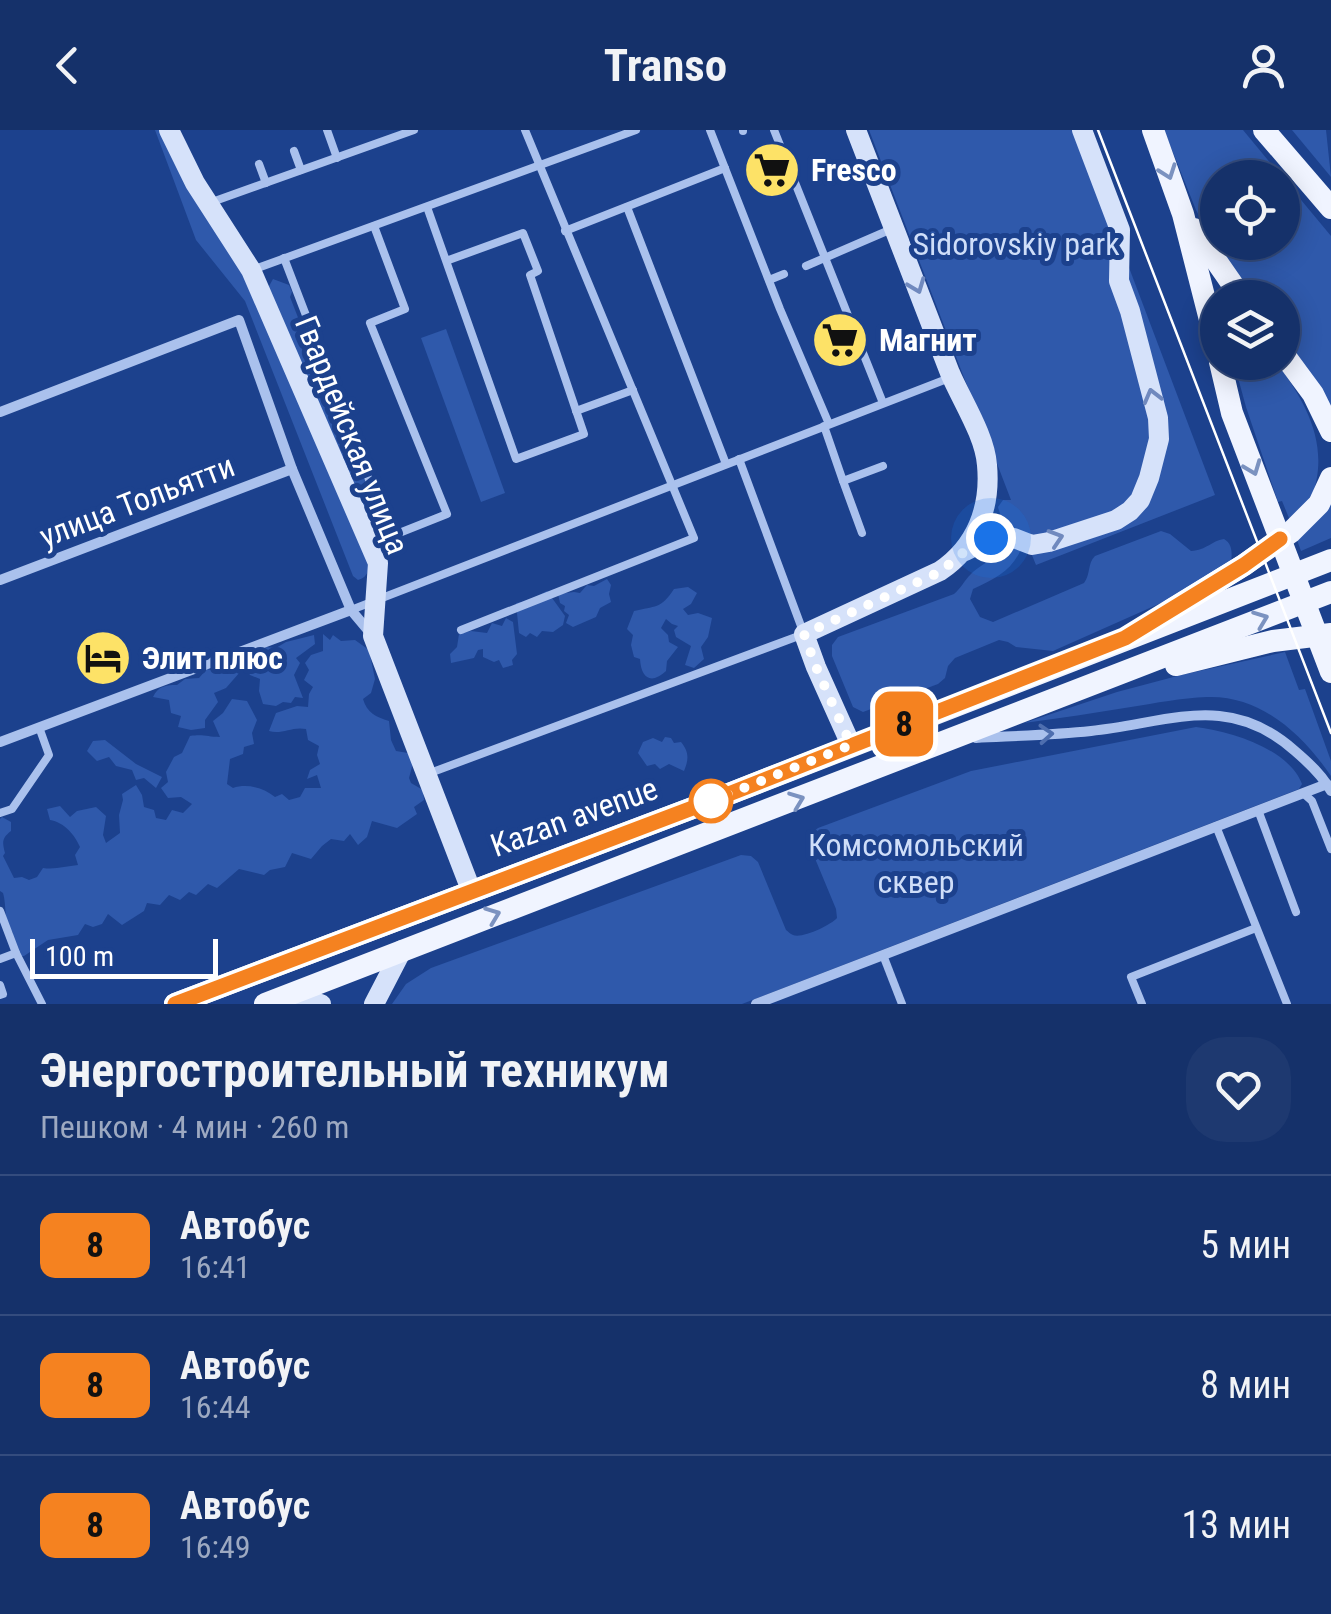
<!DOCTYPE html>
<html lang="ru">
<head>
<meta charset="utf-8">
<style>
  :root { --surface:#15316a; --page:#1e3970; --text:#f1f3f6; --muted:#9da9c1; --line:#344c7e }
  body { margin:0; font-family:"Roboto Condensed",sans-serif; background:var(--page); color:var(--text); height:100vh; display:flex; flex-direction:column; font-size:38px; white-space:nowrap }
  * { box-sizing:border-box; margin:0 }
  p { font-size:32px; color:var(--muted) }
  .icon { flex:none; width:55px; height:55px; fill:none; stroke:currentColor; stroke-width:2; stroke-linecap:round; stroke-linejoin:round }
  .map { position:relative; height:874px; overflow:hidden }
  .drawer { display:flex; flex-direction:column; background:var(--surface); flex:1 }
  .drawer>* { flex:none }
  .badge { padding:0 20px; border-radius:15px; font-size:35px; line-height:65px }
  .controls { position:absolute; left:1200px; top:30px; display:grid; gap:20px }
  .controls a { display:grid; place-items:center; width:100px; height:100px; border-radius:50%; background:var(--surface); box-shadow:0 5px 25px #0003,0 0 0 2px var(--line); font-size:50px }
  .scale { position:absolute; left:30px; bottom:25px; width:188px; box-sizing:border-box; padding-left:10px; border:5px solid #fff; border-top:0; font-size:28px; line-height:35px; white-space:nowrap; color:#fff; -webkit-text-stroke:8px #1c418d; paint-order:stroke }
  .you { position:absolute; width:50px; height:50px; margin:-25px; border:8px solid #fff; border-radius:50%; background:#1a73e8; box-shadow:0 0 0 15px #1a73e833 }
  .map>.badge { position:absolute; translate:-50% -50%; box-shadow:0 0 0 5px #fff }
  .round { display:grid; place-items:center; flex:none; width:105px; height:105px; border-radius:40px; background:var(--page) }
  .head { display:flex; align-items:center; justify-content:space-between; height:170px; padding:0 40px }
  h1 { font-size:48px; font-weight:700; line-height:75px }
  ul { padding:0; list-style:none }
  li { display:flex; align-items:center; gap:30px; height:140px; padding:0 40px; border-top:2px solid var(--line) }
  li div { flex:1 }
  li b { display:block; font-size:38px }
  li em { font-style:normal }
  li .badge { min-width:110px; font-weight:700; text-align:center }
  header { display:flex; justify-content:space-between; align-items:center; height:130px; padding:0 40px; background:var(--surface); font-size:45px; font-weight:700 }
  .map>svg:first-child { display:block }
  .green { fill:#2f59ab; fill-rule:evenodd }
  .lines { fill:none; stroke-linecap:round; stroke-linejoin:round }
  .lane { stroke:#aac1ed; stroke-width:8 }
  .street { stroke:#aac1ed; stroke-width:10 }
  .secondary { stroke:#d6e2fa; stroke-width:20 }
  .primary { stroke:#f0f4ff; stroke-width:22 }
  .tram { stroke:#fff; stroke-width:2.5 }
  .oneway { stroke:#7b92c0 }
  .oneway2 { stroke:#7089be }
  .oneway3 { stroke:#4e6eaf }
  .line-casing { stroke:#fff; stroke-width:22 }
  .line { stroke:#f58220; stroke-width:15 }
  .walk { stroke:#fff; stroke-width:10; stroke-dasharray:0 18 }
  .stop-dot { fill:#fff; stroke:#f58220; stroke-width:5 }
  .labels { text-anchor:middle; stroke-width:10; stroke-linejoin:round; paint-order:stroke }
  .poi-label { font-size:32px; font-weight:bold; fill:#fff; stroke:#1c418d; text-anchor:start }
  .park-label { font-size:32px; fill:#cfdef9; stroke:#1c418d }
  .street-label { font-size:32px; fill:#fff; stroke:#1c418d }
</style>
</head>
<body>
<header><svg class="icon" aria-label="back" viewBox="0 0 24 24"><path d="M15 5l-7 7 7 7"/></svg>Transo<svg class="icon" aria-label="person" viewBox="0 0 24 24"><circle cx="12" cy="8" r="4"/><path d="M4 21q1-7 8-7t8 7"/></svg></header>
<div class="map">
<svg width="1331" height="874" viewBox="0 0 1331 874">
  <rect width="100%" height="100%" fill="#1c418d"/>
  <!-- green -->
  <g class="green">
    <path d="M155,0H162L247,151L370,425C369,436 370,447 358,450L353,446L245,171L196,110Z"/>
    <path d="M869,0H1077L1215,365L1036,435L1025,408C1017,437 1000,447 973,459L970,469L980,487L993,492L1084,453C1091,444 1087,434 1095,426L1161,401L1170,404L1191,421C1207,420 1211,411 1224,409C1233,414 1232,424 1231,434L1215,449L1053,521L1016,517L1008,512L999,510L955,528L948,536L945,548L938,554L863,582L853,577L832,526V515L838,507L954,464C961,458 964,451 971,444C982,432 1011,424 1007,401C1006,392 1000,387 998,377L1003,370H1011Z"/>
    <path d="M1164,0H1243L1331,106V279L1283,211L1282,168L1251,167L1218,120L1196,80ZM1218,48H1282V112H1218Z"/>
    <path d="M1292,0H1326L1331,47Z"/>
    <path d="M273,149L289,155L292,162L290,167L320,244L326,246L329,254L326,260L353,333L361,336L378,399L372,398L268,158Z"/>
    <path d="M446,199L505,363L481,372L421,208Z"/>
    <path d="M1234,233H1277C1307,274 1331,317 1311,369C1306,377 1297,385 1291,393L1282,371L1278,372L1246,277Z"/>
    <path d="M1331,370V408L1301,421L1297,410Z"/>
    <path d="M607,449L611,455L609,464L611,472L600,478L596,487L573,497L566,493L569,485L564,481L565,476L560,473L558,464L574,462L580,463L587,455L594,456Z"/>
    <path d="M688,457L697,463L691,474L683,479L688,485L698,483L712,488L708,507L701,517L704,529L694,538L685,535L691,516L676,507L674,500L678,496L672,494L666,489L661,498L668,505L669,512L678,517L667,531L666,541C651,555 641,548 640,529L634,527L631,515L633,505L627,499L634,481C655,476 661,479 674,459Z"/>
    <path d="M547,461L565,486L563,495L553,502L542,501L537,507L530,503L526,507L519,503L516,473L527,471Z"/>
    <path d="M506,488L513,492L517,524L512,530L513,535L503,538L499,530L494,532L483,527V519L478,520L474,528L451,533L450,524L457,517L459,504L471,501L487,503L492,493L502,496Z"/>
    <path d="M323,504L330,510L333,505L341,511L355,510L369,520L375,549L371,563L363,569C367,583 376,587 389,591L391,610L396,621L408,623L413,633L409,648L411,653L423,660L424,670L414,677L417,684L397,698L372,691L367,707L358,715L350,704L344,711L331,709L322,716L311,729L292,723L285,737L270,740L264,745L239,739L217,758L208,754L196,765L189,762L180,770L169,765L160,775L147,773L144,781L122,795L108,784L102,794L93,797L85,794L78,805L48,810L24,826H18L13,811V803C3,790 7,777 3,763L0,761V689L2,687L11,692V701C2,708 2,712 5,723L3,726L14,748L22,747L29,750L37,747L43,738C55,740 66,736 78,735L75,725L80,717C75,705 64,692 50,690L47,679L60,676L70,687L77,681L96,677L106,686L103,705L106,713L120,703L119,685L123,670L122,664L136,655L142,665L144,677L154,680L156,688L166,690L172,680L183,683L192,674L181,667L168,668L161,658L168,652L166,642L174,627L182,623L190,606C204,604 207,607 220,607L213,591L223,583L232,569L247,571L257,590L252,603L254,614L244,617L243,624L230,629L227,654L233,658C247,653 264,658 275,667L282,664L289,670L300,667L305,658H321L317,645L307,649L310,640L320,634L317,625L319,616L308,610L306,599C292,596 282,605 269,601L276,583L297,576L308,577L309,564L313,557L304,550L309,540L305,533L311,525L323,521Z"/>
    <path d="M314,505L315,514L296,528L300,533L294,545L303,568L295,567L291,573L283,572L276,576L263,574L259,561L260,549L250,545L244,534L250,524L261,522L266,517L276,518L286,512Z"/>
    <path d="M1285,522L1299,560L1305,559L1331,631V646C1303,605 1261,565 1207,567C1181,568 1156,573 1131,577C1095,583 1060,588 1024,593L1117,562L1181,545Z"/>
    <path d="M231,534L240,542L226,558L214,563L218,572L205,590V598L191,600L178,597L181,586L171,583L169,570L153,567C158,556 166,555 177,555L185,549L199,548L207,539L218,542Z"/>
    <path d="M1196,597C1230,601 1289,619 1302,654L1299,659L742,874H392L406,854L431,838L741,725L751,726L758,732L786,800C789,802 790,804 793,805C802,809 831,795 837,788L836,779L809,714L810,704L818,698L971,641Z"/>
    <path d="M665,607L671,608L674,613L681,612C689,622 689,629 684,641L669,634L660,639L655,634L647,636L638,623L643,612L653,608L662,612Z"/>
    <path d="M105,610L136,634L162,647L156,658L144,648L136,650L132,640L116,636L109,627L97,631L87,621L93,611Z"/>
  </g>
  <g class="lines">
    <!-- lane -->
    <g class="lane">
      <path d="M327,0L337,28"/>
      <path d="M710,0L780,179L829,294"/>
      <path d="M743,0V1"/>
      <path d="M774,0L883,273"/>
      <path d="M294,21L301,40"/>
      <path d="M259,34L266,53"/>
      <path d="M212,72L414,0"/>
      <path d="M427,77L516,329L584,304L530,145L538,141L523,103L446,131"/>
      <path d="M627,77L726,334"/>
      <path d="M565,101L725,38"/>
      <path d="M284,128L391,407"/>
      <path d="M806,136L894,98"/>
      <path d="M255,139L636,0"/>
      <path d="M769,150L784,144"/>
      <path d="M576,281L633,260"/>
      <path d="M824,296L843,351L883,336"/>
      <path d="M843,351L862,403"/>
      <path d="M374,413L447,384L370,193L405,179L374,96"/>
      <path d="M351,480L952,247"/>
      <path d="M461,500L694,408L525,0"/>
      <path d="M430,643L804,504L739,329"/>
      <path d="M1303,663L1312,671L1331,719"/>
      <path d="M1258,680L1296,782"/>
      <path d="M0,683L12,679L49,625L39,597"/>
      <path d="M1216,696L1287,874"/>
      <path d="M0,781L16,823L42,874"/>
      <path d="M883,825L902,874"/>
      <path d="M0,829L16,823"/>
      <path d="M0,855L3,864L0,865"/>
      <path d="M1142,874L1131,847L1256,798"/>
    </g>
    <!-- street -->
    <g class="street">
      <path d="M0,282L239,190L292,339L351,480L372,505"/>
      <path d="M0,450L292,339"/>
      <path d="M976,608C1014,606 1053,605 1091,601C1169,593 1228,561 1295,621C1309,633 1322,645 1331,661"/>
      <path d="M0,612L351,480"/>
      <path d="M756,874L1327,654"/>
    </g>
    <!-- secondary -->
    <g class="secondary">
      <path d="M169,0L195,53L251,140L378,433L373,506L471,760"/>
      <path d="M965,421L991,408H1014L1032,415L1049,412L1116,390L1130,381L1140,370L1149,348L1159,309L1158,288L1130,181L1119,151L1120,100L1082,0"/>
      <path d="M851,615L816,537L804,504L940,441C976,417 991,378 987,335C985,306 962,271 950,243C918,162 887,81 856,0"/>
      <path d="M284,867L321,874"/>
      <path d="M374,874L402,820"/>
    </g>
    <!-- primary -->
    <g class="primary">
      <path d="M1153,0L1183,84L1218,221"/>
      <path d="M1264,0L1331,78"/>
      <path d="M1194,99L1242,168"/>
      <path d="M1282,222L1313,264L1331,301"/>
      <path d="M1220,232L1232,283L1331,542"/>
      <path d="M1171,480L1244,435L1291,402L1319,374L1331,348"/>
      <path d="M1176,535L1273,511L1331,504"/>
      <path d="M175,874L711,671L1331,430"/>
      <path d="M265,874L1331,462"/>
    </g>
    <!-- tram -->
    <path class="tram" d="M1098,0L1331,603"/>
  </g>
  <!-- one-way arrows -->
  <defs><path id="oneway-chevron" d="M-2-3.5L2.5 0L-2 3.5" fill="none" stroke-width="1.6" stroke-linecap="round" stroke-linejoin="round" transform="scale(2.5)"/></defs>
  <g class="oneway">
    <use href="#oneway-chevron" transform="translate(1168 42) rotate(70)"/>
    <use href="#oneway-chevron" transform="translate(1253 338) rotate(69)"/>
    <use href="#oneway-chevron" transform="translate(1261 489) rotate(-21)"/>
    <use href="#oneway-chevron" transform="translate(797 670) rotate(-21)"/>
    <use href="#oneway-chevron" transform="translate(493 785) rotate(-21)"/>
  </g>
  <g class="oneway2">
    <use href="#oneway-chevron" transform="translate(917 156) rotate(69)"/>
    <use href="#oneway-chevron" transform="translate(1152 266) rotate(-105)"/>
    <use href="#oneway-chevron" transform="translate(1056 408) rotate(-18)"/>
  </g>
  <use class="oneway3" href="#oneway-chevron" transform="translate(1046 604) rotate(-4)"/>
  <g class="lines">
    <!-- line casing -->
    <g class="line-casing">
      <path id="line" d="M175,874L711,671L1125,508L1244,435L1280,409"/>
    </g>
    <!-- line -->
    <use href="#line" class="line"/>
    <!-- walk -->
    <path class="walk" d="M711,671L851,615L816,537L804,504L940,442L964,422L991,408"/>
  </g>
  <!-- icons -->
  <defs>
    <g id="supermarket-disc" transform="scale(2.875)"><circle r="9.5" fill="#fde267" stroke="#1c418d"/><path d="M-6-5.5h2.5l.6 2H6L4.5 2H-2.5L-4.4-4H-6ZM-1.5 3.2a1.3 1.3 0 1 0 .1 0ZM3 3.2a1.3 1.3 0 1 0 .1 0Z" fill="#111"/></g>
    <g id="hotel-disc" transform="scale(2.875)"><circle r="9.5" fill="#fde267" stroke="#1c418d"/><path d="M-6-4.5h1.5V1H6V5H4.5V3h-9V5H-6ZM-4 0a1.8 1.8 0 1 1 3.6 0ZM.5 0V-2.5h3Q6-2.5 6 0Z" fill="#111"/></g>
  </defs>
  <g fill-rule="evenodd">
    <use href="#supermarket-disc" x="772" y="40"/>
    <use href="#supermarket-disc" x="840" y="210"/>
    <use href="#hotel-disc" x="103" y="528"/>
  </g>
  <!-- markers -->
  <circle class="stop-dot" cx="711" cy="671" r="20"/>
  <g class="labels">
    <!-- poi labels -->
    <g class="poi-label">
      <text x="811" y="51">Fresco</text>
      <text x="879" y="221">Магнит</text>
      <text x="142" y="539">Элит плюс</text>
    </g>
    <!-- park labels -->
    <g class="park-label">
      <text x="1016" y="125">Sidorovskiy park</text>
      <text x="916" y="726">Комсомольский<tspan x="916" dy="37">сквер</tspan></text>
    </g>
    <!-- street labels -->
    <g class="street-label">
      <text transform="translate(352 305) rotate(68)" y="11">Гвардейская улица</text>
      <text transform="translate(137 371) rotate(-21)" y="11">улица Тольятти</text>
      <text transform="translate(574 687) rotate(-20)" y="11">Kazan avenue</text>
    </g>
  </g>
</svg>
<div class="controls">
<a><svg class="icon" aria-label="locate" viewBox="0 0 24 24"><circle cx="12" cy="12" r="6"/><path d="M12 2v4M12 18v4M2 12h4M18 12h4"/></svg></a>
<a><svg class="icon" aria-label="layers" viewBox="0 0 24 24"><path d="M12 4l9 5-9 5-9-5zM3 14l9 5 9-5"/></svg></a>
</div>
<div class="scale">100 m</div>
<div class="you" style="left:991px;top:408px"></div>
<b class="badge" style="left:904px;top:594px;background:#f58220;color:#111">8</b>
</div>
<section class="drawer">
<div class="head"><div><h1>Энергостроительный техникум</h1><p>Пешком · 4 мин · 260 m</p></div><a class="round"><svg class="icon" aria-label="heart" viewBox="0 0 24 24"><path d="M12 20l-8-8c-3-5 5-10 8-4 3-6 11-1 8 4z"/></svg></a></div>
<ul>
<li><span class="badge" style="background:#f58220;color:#111">8</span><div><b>Автобус</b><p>16:41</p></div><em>5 мин</em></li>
<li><span class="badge" style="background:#f58220;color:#111">8</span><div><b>Автобус</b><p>16:44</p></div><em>8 мин</em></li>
<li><span class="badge" style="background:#f58220;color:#111">8</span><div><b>Автобус</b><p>16:49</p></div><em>13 мин</em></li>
</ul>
</section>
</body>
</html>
